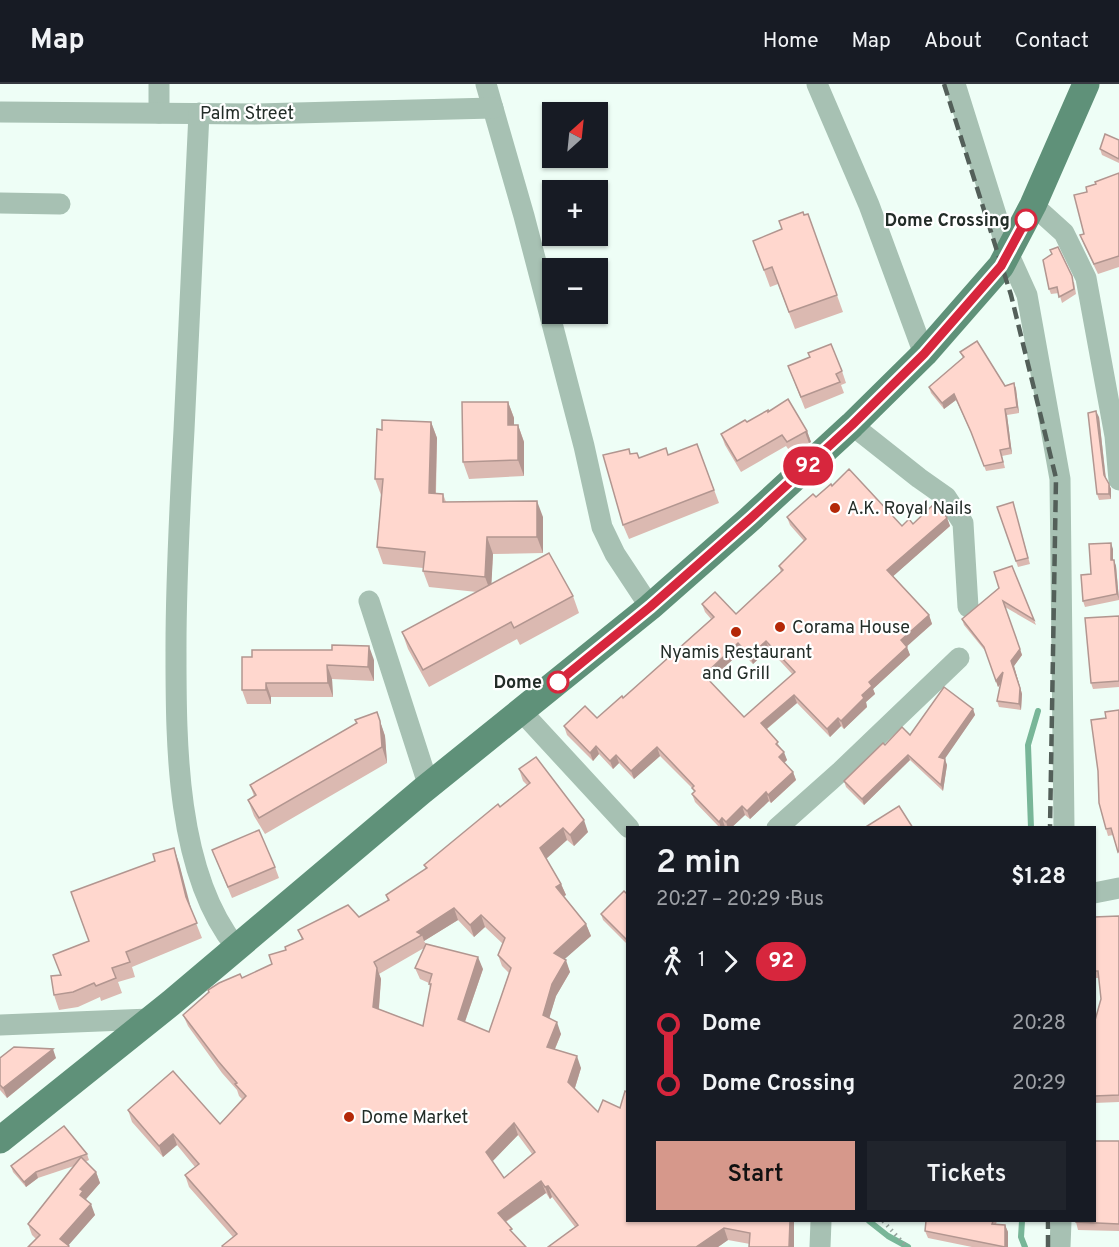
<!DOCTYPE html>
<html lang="en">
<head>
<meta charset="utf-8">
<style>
  :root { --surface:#171b24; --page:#20242c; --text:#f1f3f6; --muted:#9ea1a6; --line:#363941; --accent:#d6988b }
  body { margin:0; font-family:Overpass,sans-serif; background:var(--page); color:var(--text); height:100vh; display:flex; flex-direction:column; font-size:22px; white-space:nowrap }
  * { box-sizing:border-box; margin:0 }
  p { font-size:20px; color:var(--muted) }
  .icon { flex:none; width:33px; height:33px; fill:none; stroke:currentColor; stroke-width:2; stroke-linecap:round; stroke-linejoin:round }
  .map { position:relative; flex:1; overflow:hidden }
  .details { position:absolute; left:626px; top:742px; width:470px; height:396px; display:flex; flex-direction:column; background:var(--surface); border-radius:0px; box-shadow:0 2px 4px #0004 }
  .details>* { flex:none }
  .badge { padding:0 12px; border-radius:20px; font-size:21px; line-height:39px }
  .needle { width:39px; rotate:27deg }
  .tools { position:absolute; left:542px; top:18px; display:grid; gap:12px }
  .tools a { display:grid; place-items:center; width:66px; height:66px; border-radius:0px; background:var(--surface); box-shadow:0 2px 4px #0004; font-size:30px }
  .map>.badge { position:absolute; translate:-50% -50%; box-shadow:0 0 0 3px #fff }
  .legs { display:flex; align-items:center; gap:9px; height:66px; padding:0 30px; font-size:20px }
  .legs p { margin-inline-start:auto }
  .overview { display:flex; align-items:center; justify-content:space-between; height:102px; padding:0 30px }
  h1 { font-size:33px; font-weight:600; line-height:45px }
  .primary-button { display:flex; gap:12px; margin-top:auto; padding:12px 30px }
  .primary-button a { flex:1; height:69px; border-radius:0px; background:var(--accent); color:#111; font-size:24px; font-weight:600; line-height:69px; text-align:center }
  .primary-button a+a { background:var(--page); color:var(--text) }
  ul { padding:0 30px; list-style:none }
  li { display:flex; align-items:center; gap:21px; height:60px; font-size:22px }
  li i { display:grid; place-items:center; width:9px; height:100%; margin:0 8px; background:currentColor }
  li i::after { content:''; width:15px; height:15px; margin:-8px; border:4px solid; border-radius:50%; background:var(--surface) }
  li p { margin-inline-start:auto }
  li:first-child i { background:linear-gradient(#0000 50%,currentColor 0) }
  li:last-child i { background:linear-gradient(currentColor 50%,#0000 0) }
  header { display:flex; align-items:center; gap:36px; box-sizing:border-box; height:84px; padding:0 30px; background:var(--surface); border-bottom:2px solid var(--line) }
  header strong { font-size:28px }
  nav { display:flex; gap:33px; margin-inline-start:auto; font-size:21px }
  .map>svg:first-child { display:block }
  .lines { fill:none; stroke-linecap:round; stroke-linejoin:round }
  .stream { stroke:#78b698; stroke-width:6 }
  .path { stroke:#96a39d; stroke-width:4; stroke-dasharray:1.5 4.5; stroke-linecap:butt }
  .minor { stroke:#a7c1b3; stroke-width:21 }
  .major { stroke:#5f9179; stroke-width:27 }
  .rail { stroke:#535f59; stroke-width:4.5; stroke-dasharray:12 6; stroke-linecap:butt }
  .wall { fill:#dbb9b1; fill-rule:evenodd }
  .shaded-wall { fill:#b29690 }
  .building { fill:#ffd7ce; stroke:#b29690; stroke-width:1.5; fill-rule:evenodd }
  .line-1-casing { stroke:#fff; stroke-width:14 }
  .line-1 { stroke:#d7263d; stroke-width:9 }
  .stop-1-dot { fill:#fff; stroke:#d7263d; stroke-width:3 }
  .poi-dot { fill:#b42808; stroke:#fff; stroke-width:2 }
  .labels { text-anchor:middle; stroke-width:4.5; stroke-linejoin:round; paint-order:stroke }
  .street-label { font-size:18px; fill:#232d28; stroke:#fff }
  .stop-label { font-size:18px; font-weight:bold; fill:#232d28; stroke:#fff; text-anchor:end }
  .poi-label { font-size:18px; fill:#232d28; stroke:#fff; text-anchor:start }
</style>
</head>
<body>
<header>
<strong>Map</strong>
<nav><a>Home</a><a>Map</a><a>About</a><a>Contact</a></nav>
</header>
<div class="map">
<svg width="1119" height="1163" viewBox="0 0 1119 1163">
  <rect width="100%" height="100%" fill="#eefef6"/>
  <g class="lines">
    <!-- stream -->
    <g class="stream">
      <path d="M1031,744L1028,661L1038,627"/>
      <path d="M869,1137L888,1152L908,1163"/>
      <path d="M1022,1137L1021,1153L1025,1163"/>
    </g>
    <!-- path -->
    <path class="path" d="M883,1137L907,1163"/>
    <!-- minor -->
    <g class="minor">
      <path d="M159,0V29"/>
      <path d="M486,0L524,132L584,362L602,443L615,470L650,523"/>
      <path d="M817,0L869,121L924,270"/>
      <path d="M955,0L1008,169L1027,211L1060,395L1064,744"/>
      <path d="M0,28L256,30L493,24"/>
      <path d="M199,29C194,135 189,240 184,346C180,418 176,490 176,563C176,656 175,787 236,863"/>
      <path d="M0,119L60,120"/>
      <path d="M1033,121L1064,149L1086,194L1115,352L1119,396"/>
      <path d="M852,341L919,394L946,413L963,439L968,523"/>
      <path d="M369,517L429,703"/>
      <path d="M522,628L629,744"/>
      <path d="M777,744L841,687L959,574"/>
      <path d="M1094,809L1119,804"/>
      <path d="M0,941L150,935"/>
      <path d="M820,1163L821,1137"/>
      <path d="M1060,1163L1061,1137"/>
    </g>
    <!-- major -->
    <path class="major" d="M0,1056L171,919L422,707L650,523L751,434L852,341L924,270L1001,182L1033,121L1086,0"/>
    <!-- rail -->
    <g class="rail">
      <path d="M944,0L1011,211L1056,394L1050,744"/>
      <path d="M1048,1163V1137"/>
    </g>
  </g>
  <!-- wall -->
  <g class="wall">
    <path d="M1119,56V79L1102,71L1100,65Z"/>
    <path d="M1119,89V183L1098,190L1084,161L1080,151L1084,150L1087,108L1096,100Z"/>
    <path d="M808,130L843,228L795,245L778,200L770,203L753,157L782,145Z"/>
    <path d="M1074,198L1076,210L1062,219L1059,209L1051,210L1049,205Z"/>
    <path d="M960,268L1005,302L1014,299L1016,305L1019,329L1007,331L1012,370L1002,372L1005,384L986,387L973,353L956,316L944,325L931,309L929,303L963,274Z"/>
    <path d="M810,273L842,287L846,299L841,301L844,309L805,325L788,282Z"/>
    <path d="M508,318L514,334V341H518L524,358V392L469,395L463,378Z"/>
    <path d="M768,328L807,347L811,358L791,369L786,362L741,388L725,361L721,350Z"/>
    <path d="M1099,333L1106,395L1111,405V415L1099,416L1097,410Z"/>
    <path d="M431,338L437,354L436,410H443L446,418L543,433V469L493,470L491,500L573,512L579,529L520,561L517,555L429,603L408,565L402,548L477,508L429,503L423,487V484L383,480L377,463L381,411L375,395L382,346Z"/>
    <path d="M697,360L719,419L629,455L623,441L630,370L637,369L639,374L668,371Z"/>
    <path d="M832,402L902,442L947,434L950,442L893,492L929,531L932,540L906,562L910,571L873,605L875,610L866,618L867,623L844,645L841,642L830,653L797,619L767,645L781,664L787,676L784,679L793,688L796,696L771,719L769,717L750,735L745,731L731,744H726L725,743L723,744H720L695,718L692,710L694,708L693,705L660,672L634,695L619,679L613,685L599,670L593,677L567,651L564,642L597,634L623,614L711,535L705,528L702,520L736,530L781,488L779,482L804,457L790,441L787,433ZM769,565L793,591L744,633L709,597L741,568L753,580Z"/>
    <path d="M1013,418L1030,480L1018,483L997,423Z"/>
    <path d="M1113,465V476L1116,482L1119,516L1085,523L1083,517L1091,490Z"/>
    <path d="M1012,482L1036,541L1005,523L1022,571L1014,582L1022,610L1021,626L999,623L997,617L1001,600L998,603L986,568L964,541L962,535L999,504Z"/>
    <path d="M1119,532V603L1093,605L1091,599Z"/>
    <path d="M242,573L374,576V597L332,595L333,613H271V620H247L242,606Z"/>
    <path d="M973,625L975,631L944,675L947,681L943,707L910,676L864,721L846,703L844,697L885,661Z"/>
    <path d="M1119,626V770L1113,751L1108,752L1106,745V634Z"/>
    <path d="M377,628L385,652L387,679L265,750L254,732L248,716L254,712L250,701Z"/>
    <path d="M519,685L588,748L574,762L567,756L546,774L561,800L566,811L564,812L586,840L591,852L564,875L570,888L556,912L549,934L561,950L555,965L581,984L575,1004L627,1137H794L750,1160L728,1156L718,1163H548L575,1143L552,1113L550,1115L546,1109L506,1138L233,1153L189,1103L185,1091L195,1083L177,1061L163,1073L132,1038L128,1026L220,1040L242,1015L239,1012L237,1006L222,989L188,942L183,931L242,894L272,880L286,866L302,856L298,846L359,833L388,817L386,811L426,785L424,781L527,701L523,697ZM458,836L474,853L485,843L503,860L498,871L502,882L509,889L489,948L465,938L483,885L426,860L424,857ZM424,864L415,884L420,895L429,899L430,904L423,942L379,925L381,895L379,890ZM518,1051L532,1070L504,1094L492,1077Z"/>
    <path d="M212,766L275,783L279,794L232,814Z"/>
    <path d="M179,779L190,824L202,854L132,883L135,893L118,898L122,909L101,917L100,913L78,923L59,926L54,911L61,891L53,871L89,857Z"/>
    <path d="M627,810V860L603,836L601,830Z"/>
    <path d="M1119,832V1018L1094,1019V940L1101,915L1099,894H1094V833Z"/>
    <path d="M0,974H56L7,1014L0,1006Z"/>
    <path d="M1119,1057V1147L1078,1146L1076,1138Z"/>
    <path d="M87,1070L89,1076L85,1078L96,1088L100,1099L86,1115L95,1131L68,1161L69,1163H28L36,1155L32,1151L28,1140L74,1082L38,1094L26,1103L13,1088L11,1082Z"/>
    <path d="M926,1137H997L996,1140L1005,1141L1008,1148V1163H972L928,1154L925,1147Z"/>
  </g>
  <!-- shaded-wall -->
  <g class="shaded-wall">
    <path d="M1014,299L1016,305L1019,329L1017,323Z"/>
    <path d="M954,310L956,316L944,325L942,319Z"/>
    <path d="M508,318L514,334V358L508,341Z"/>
    <path d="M1005,325L1007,331L1012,370L1010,364Z"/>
    <path d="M1096,327L1099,333L1106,397L1104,391Z"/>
    <path d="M431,338L437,354L435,426L429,409Z"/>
    <path d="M518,341L524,358V392L518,376Z"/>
    <path d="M807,347L811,358L809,359L805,348Z"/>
    <path d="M1109,400L1111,405V415L1109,410Z"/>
    <path d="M537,417L543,433V469L537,453Z"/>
    <path d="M947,434L950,442L890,495L887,486Z"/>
    <path d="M487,453L493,470L491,509L485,493Z"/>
    <path d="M1111,459L1113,465V482L1111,476Z"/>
    <path d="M1114,476L1116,482L1119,516L1117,510Z"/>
    <path d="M929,531L932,540L904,565L901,556Z"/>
    <path d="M766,557L769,565L753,580L750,572Z"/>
    <path d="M738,559L741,568L707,599L704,591Z"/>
    <path d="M369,562L374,576V597L368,583Z"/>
    <path d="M907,563L910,571L873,605L875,610L866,618L867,623L844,645L841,637L862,611L869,598Z"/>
    <path d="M1020,565L1022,571L1014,582L1022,610L1021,626L1019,620L1011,577Z"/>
    <path d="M327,581L332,595L333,613L328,599Z"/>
    <path d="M1003,588L1005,594L998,603L996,597Z"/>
    <path d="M266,599L271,613V620L266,606Z"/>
    <path d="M794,611L797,619L764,647L761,639Z"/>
    <path d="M973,625L975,631L942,679L939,673Z"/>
    <path d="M838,634L841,642L830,653L827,645Z"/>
    <path d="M380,637L385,652L387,679L382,663Z"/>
    <path d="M596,662L599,670L593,677L590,669Z"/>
    <path d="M657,663L660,672L634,695L631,687Z"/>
    <path d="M784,668L787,676L782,681L779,673Z"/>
    <path d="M616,671L619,679L613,685L610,677Z"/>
    <path d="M908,671L910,676L864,721L862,715Z"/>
    <path d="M945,675L947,681L943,707L941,701Z"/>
    <path d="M793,688L796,696L771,719L768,711Z"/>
    <path d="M766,708L769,717L750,735L747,727Z"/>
    <path d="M742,722L745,731L731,744H728L726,738Z"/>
    <path d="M722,734L725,743L723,744H721L719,738Z"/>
    <path d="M584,736L588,748L574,762L570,751Z"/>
    <path d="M563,744L567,756L545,776L540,764Z"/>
    <path d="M174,764L179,779L192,828L186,813Z"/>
    <path d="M561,800L566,811L561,814L556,803Z"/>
    <path d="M454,824L458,836L424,857L422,851L417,848Z"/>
    <path d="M481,831L485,843L474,853L470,841Z"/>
    <path d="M586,840L591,852L558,881L554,869Z"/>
    <path d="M478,873L483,885L462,946L458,935Z"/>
    <path d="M566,876L570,888L556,912L547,942L543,931L552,900Z"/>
    <path d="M377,884L381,895L378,934L373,923Z"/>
    <path d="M557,938L561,950L551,974L547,963Z"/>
    <path d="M53,965L56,974L7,1014L3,1004Z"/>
    <path d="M577,972L581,984L573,1010L568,998Z"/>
    <path d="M514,1039L518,1051L490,1080L486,1068Z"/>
    <path d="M173,1050L177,1061L163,1073L159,1062Z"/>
    <path d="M36,1088L38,1094L26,1103L24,1098Z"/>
    <path d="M96,1088L100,1099L86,1115L87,1119L80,1111V1105Z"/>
    <path d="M541,1097L546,1109L502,1140L498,1129Z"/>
    <path d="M548,1102L552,1113L550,1115L545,1103Z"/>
    <path d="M91,1120L95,1131L67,1163L60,1155Z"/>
    <path d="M790,1137H794V1163H789Z"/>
    <path d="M1005,1141L1008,1148V1163H1005Z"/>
    <path d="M724,1144L728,1156L718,1163H696Z"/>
  </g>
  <!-- building -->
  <g class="building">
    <path d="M1105,50L1119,56V75L1100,65Z"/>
    <path d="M1119,89V172L1094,180L1080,151L1084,150L1074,111L1087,108L1086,103L1096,100L1095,98Z"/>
    <path d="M803,128L804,131L808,130L837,211L789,228L772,183L764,186L753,157L782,145L779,137Z"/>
    <path d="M1058,163L1072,192L1074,205L1059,213L1057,203L1049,205L1043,176L1052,170L1050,166Z"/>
    <path d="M977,257L1005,302L1014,299L1017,323L1005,325L1010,364L1000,366L1003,378L984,382L971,348L954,310L942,319L929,303L964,273L960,268Z"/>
    <path d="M831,260L842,287L836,290L840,298L801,313L788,282L810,273L808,269Z"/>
    <path d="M788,315L807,347L787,358L782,351L737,377L721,350L745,336L747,338L768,326V328Z"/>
    <path d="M462,318H508V341H518V376L463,378Z"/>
    <path d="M1096,327L1104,391L1109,400V410H1097L1088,329Z"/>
    <path d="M382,336L431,338L429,409L443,410V418L537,417V453H487L485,493L423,487L425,468L377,463L383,395H375L377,345L382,346Z"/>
    <path d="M697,360L714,406L623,441L603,371L629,365L630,370L637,369L639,374L666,364L668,371Z"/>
    <path d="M849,385L902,442L909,435L913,440L935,419L941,424L947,434L887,486L929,531L901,556L907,563L869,598L872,602L862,611L864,614L841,637L838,634L827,645L794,611L761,639L778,658L776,660L784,668L779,673L793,688L768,711L766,708L747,727L742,722L726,738L722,734L719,738L692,710L695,707L692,704L694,702L657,663L631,687L616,671L610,677L596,662L590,669L564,642L585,622L597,634L622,612L623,614L714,533L702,520L715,508L736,530L783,486L779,482L806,455L787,433L813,410L816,413L831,400L832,402ZM766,557L795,588L744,633L704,591L738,559L750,572Z"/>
    <path d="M1013,418L1028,474L1016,477L997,423Z"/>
    <path d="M1111,459V476H1114L1117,510L1083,517L1081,491L1091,490L1089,460Z"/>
    <path d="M549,469L573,512L514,544L511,538L423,586L402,548Z"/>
    <path d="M1012,482L1034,536L1003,517L1020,565L1011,577L1020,604L1019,620L997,617L1003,588L996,597L984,563L962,535L999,504L994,488Z"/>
    <path d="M1119,532V597L1091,599L1085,534Z"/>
    <path d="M332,561L369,562L368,583L327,581L328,599H266V606H242V573H252V566H332Z"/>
    <path d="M944,603L973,625L939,673L945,675L941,701L908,671L862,715L844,697L883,659L885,661L902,643L910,651Z"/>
    <path d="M1119,626V767L1118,768L1111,744L1106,745L1099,719L1098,687L1091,636L1106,634L1105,628Z"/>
    <path d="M377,628L380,637L382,663L259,734L248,716L256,711L250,701L357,639L355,636Z"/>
    <path d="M536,673L584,736L570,751L563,744L540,764L561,800L556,803L586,840L554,869L566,876L552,900L543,931L557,938L547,963L577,972L568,998L598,1028L603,1016L620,1024L625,1007L627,1008V1137H790L789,1163H749L750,1149L724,1144L696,1163H548L578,1141L548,1102L545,1103L541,1097L498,1129L512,1145L510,1146L526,1163H223L222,1162L237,1150L185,1091L199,1080L173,1050L159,1062L128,1026L173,987L220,1040L246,1012L235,1000L237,999L218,977L183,931L209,908L208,906L219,899L240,890L242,894L272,880L269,871L286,866L285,863L303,855L298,846L348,821L359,833L389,816L386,811L427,784L424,781L498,720L500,723L530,699L519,685ZM454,824L470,841L481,831L505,854L498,871L511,884L489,948L458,935L478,873L426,860L415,884L432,890L429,900H431L423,942L373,923L377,884L374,878L422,851L417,848ZM514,1039L535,1068L504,1094L486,1068Z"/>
    <path d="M899,722L913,744H864Z"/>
    <path d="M259,746L275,783L228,803L212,766Z"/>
    <path d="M174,764L186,813L197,839L126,868L130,878L112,884L116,894L96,902L94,899L73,908L54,911L51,892L61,891L53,871L89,857L71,808L155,777L153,770Z"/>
    <path d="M624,807L627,810V856L601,830Z"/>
    <path d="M1119,832V1011L1094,1012V940L1101,915L1098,887H1094V833Z"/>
    <path d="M14,963L53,965L3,1004L0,1001V974Z"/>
    <path d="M64,1042L87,1070L36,1088L24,1098L11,1082Z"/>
    <path d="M1094,1057H1119V1140L1076,1138V1137H1094Z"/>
    <path d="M81,1073L96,1088L80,1105L83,1107L80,1111L91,1120L60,1155L69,1162L68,1163H28L40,1151L28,1140Z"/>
    <path d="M926,1137H993L992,1140L1005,1141V1163L925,1147Z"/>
  </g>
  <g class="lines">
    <!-- line-1 casing -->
    <g class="line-1-casing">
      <path id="line-1" d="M558,598L650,523L751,434L852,341L924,270L1001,182L1026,136"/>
    </g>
    <!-- line-1 -->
    <use href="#line-1" class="line-1"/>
  </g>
  <!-- markers -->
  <g class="stop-1-dot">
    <circle cx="1026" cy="136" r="10"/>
    <circle cx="558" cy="598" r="10"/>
  </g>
  <g class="poi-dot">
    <circle cx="835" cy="424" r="6"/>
    <circle cx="780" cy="543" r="6"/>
    <circle cx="736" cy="548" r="6"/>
    <circle cx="349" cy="1033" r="6"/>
  </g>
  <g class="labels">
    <!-- street labels -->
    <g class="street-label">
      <text x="247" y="35">Palm Street</text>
    </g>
    <!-- stop labels -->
    <g class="stop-label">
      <text x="1010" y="142">Dome Crossing</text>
      <text x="542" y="604">Dome</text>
    </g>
    <!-- poi labels -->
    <g class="poi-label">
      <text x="847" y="430">A.K. Royal Nails</text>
      <text x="792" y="549">Corama House</text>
      <text x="736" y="574" text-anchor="middle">Nyamis Restaurant<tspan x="736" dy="21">and Grill</tspan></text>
      <text x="361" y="1039">Dome Market</text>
    </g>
  </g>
</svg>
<div class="tools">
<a><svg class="needle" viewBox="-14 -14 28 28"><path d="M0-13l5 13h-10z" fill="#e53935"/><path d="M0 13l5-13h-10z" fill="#9ea1a6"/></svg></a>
<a>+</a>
<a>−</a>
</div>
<b class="badge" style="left:808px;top:382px;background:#d7263d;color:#fff">92</b>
<section class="details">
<div class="overview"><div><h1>2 min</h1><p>20:27 – 20:29 · Bus</p></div><b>$1.28</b></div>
<div class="legs"><svg class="icon" aria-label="walk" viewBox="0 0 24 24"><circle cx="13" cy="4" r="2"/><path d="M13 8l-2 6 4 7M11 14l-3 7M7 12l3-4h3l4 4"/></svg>1<svg class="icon" aria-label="forward" viewBox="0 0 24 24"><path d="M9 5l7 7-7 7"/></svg><b class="badge" style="background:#d7263d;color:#fff">92</b></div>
<ul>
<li><i style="color:#d7263d"></i><b>Dome</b><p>20:28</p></li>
<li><i style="color:#d7263d"></i><b>Dome Crossing</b><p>20:29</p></li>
</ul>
<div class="primary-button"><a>Start</a><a>Tickets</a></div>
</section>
</div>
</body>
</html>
